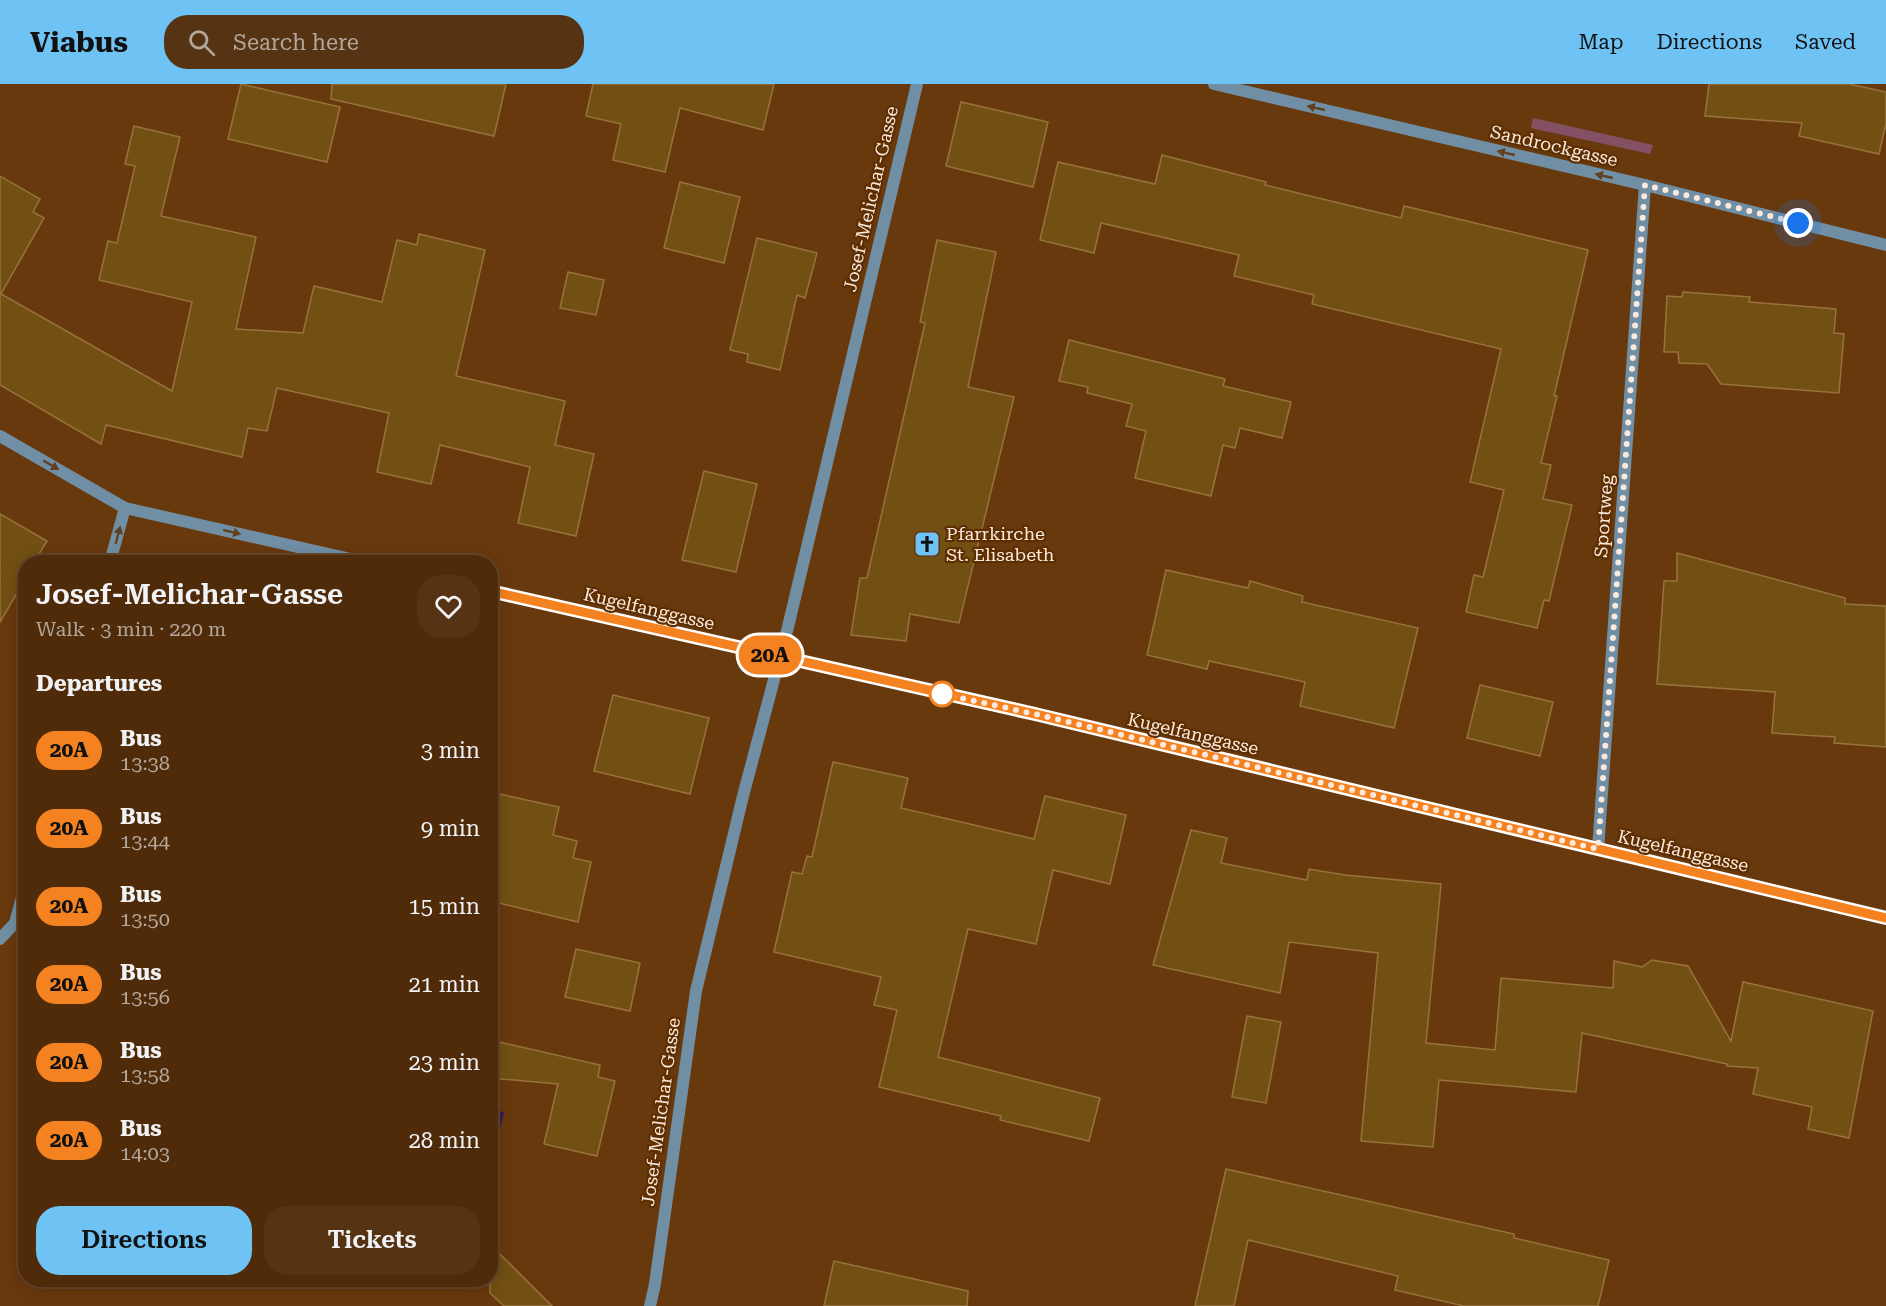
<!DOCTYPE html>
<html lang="en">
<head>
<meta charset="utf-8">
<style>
  :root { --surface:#4f2b0a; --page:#553313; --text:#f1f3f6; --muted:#b3a79c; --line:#66472b; --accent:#6fc2f4 }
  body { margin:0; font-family:"Roboto Serif",serif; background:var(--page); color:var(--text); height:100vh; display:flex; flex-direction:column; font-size:22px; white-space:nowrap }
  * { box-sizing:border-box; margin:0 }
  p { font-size:20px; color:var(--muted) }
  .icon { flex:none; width:33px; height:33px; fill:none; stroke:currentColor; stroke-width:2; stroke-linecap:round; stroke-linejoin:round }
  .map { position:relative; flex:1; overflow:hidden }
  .details { position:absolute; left:18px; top:471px; width:480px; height:732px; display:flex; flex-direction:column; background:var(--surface); border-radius:24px; box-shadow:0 3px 15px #0003,0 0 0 2px var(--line) }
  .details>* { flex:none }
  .badge { padding:0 12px; border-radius:20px; font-size:21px; line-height:39px }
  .you { position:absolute; width:30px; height:30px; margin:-15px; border:4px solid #fff; border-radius:50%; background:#1a73e8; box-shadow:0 0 0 9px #1a73e833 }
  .map>.badge { position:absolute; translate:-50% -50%; box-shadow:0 0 0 3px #fff }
  h2 { padding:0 18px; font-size:22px; line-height:54px }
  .round { display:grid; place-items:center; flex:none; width:63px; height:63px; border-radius:24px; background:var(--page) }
  .head { display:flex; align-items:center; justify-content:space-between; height:102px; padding:0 18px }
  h1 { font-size:28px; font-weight:600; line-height:45px }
  .cta { display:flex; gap:12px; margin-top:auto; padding:12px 18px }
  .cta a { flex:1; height:69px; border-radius:24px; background:var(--accent); color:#111; font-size:24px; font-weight:600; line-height:69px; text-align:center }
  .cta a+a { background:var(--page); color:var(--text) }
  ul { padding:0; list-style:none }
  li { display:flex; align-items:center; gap:18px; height:78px; padding:0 18px }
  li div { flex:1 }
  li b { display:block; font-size:22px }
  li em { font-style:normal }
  li .badge { min-width:66px; font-weight:700; text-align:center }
  header { display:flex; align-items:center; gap:36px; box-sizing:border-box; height:84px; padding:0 30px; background:var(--accent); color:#111 }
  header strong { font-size:28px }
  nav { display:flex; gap:33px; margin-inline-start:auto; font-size:21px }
  .search { width:420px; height:54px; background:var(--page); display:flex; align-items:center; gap:15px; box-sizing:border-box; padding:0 21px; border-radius:24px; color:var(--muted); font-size:22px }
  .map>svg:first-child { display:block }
  .green { fill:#845164 }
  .water { fill:#341d5a }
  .building { fill:#725014; stroke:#97733b; stroke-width:1.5 }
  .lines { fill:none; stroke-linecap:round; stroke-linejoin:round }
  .street { stroke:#708fa4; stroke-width:12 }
  .oneway { fill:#614121 }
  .line-casing { stroke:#fff; stroke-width:14 }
  .line { stroke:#f58220; stroke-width:9 }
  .walk { stroke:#fbe9dd; stroke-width:6; stroke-dasharray:0 10.8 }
  .stop-dot { fill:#fff; stroke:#f58220; stroke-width:3 }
  .labels { text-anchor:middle; stroke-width:4.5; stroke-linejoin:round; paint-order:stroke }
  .street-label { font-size:18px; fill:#fbe9dd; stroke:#5d2e00 }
  .poi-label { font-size:18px; fill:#fbe9dd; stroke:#5d2e00; text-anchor:start }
</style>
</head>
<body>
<header>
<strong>Viabus</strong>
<div class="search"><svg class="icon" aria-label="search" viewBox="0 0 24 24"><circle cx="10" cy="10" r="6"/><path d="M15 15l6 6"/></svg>Search here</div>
<nav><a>Map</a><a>Directions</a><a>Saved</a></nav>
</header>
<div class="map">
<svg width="1886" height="1222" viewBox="0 0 1886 1222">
  <rect width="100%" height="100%" fill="#69390e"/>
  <!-- green -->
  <path class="green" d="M1533,34L1653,61L1650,70L1531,44Z"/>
  <!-- water -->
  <path class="water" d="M491,1025L504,1028L498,1055L491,1054Z"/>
  <!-- building -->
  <g class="building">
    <path d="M241,0L340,23L327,78L228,55Z"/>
    <path d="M332,0H506L494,52L331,15Z"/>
    <path d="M593,0H774L763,46L680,24L665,88L613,76L621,40L586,32Z"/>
    <path d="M1709,0H1849L1886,8V39L1879,70L1799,52L1802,39L1705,32Z"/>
    <path d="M961,18L1048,38L1033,103L946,82Z"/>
    <path d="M134,42L180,53L161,132L256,153L236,245L303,249L314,202L382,218L397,156L417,161L419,150L485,166L456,292L565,317L555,361L594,370L576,452L518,439L530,383L440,361L431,400L377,388L389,329L277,304L267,347L248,344L242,373L106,341L101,360L0,301V92L40,115L33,128L44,134L1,210L172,307L192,218L99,196L108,157L117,159L135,82L125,80Z"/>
    <path d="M1162,71L1266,98L1265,101L1401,134L1404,122L1588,166L1554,312H1557L1541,379L1551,381L1543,415L1572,421L1549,517L1544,516L1537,544L1466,528L1474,491L1483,493L1504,406L1470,398L1501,265L1312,220L1314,211L1234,192L1239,171L1101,139L1094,169L1040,156L1058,78L1155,100Z"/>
    <path d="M680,98L740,113L724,179L664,164Z"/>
    <path d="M757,154L817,169L805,214L797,211L780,286L747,278L748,270L730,266Z"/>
    <path d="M937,156L996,168L968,303L1014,313L959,539L910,530L906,557L851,551L860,494H867L925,239L920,238Z"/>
    <path d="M568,188L604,196L596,231L560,224Z"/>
    <path d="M1683,208L1750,213L1749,218L1836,225L1834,249L1844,250L1839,309L1721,300L1707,280L1679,279L1678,268H1664L1667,212L1682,213Z"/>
    <path d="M1069,256L1225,295L1223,302L1291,318L1282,354L1240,344L1235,364L1223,361L1211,412L1135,394L1146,347L1126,342L1132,320L1087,309L1088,303L1059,297Z"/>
    <path d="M704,387L757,400L736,488L682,476Z"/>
    <path d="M0,430L47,457L34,478H26V494L0,538Z"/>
    <path d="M1677,469L1845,514V520L1886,522V663L1834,659L1835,653L1772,649L1775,608L1657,600L1664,497H1677Z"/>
    <path d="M1166,486L1248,504L1250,497L1303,512L1302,518L1418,544L1394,644L1300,622L1305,598L1209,577L1207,585L1147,571Z"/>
    <path d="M1480,601L1553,618L1540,672L1467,654Z"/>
    <path d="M613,611L709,634L690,710L594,687Z"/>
    <path d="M833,678L908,694L901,724L1034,755L1045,712L1126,731L1110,800L1053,786L1036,860L968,845L938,973L1100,1014L1089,1057L1000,1036L1001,1032L879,1003L897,926L874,921L881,893L774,868L792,788L802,790L807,772L812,773Z"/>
    <path d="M490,708L559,723L553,751L577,757L573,774L591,778L578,838L490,817Z"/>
    <path d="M1191,746L1227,754L1221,779L1307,796L1309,785L1345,791L1441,800L1426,959L1495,966L1501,894L1613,904L1614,877L1642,883L1652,876L1688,882L1731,957L1743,898L1873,927L1849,1054L1808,1045L1812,1023L1753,1010L1758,984L1727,982V980L1582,949L1576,1008L1439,996L1433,1063L1361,1057L1378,869L1289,858L1280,909L1153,881Z"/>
    <path d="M576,865L640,879L630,927L565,913Z"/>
    <path d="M1247,932L1281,938L1266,1019L1232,1013Z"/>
    <path d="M490,956L600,981L598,993L615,997L597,1072L544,1060L558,1000L490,994Z"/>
    <path d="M1226,1085L1514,1150V1154L1609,1176L1598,1222H1464L1395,1206L1398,1192L1248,1156L1234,1222H1195Z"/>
    <path d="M490,1160L552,1222H504L490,1209Z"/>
    <path d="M834,1177L968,1207L967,1222H824Z"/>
  </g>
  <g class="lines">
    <!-- street -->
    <g class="street">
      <path d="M1214,0L1645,101L1886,161"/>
      <path d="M0,352L125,424L364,478"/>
      <path d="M110,478L125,424"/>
      <path d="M490,507L1035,630L1886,834"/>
      <path d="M1598,765L1645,101"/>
      <path d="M0,855L15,839L26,799"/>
      <path d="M650,1222L655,1200L696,907L743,712L788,543L917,0"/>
    </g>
  </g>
  <!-- one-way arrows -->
  <defs><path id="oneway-solid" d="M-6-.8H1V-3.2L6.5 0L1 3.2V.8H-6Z" transform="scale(1.5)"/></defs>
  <g class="oneway">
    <use href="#oneway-solid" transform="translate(1316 24) rotate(-167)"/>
    <use href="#oneway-solid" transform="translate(1506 69) rotate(-167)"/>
    <use href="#oneway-solid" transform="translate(1604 92) rotate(-167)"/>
    <use href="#oneway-solid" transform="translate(51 381) rotate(30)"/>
    <use href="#oneway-solid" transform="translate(232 448) rotate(13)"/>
    <use href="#oneway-solid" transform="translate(118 451) rotate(-75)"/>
  </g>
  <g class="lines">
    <!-- line casing -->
    <g class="line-casing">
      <path id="line" d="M490,507L1035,630L1886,834"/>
    </g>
    <!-- line -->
    <use href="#line" class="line"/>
    <!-- walk -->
    <path class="walk" d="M942,610L1035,630L1598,765L1645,101L1798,139"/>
  </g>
  <!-- icons -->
  <defs>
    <g id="church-square" transform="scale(1.35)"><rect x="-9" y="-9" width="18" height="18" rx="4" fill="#6fc2f4" stroke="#5d2e00"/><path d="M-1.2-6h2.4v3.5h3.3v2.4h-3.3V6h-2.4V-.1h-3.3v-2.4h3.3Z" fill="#111"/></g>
  </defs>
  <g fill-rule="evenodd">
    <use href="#church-square" x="927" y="460"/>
  </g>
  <!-- markers -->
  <circle class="stop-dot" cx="942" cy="610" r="12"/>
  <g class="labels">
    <!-- street labels -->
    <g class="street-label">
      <text transform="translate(1554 62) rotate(13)" y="6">Sandrockgasse</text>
      <text transform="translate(871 115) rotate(-77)" y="6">Josef-Melichar-Gasse</text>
      <text transform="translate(1604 432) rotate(-86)" y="6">Sportweg</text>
      <text transform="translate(649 525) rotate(13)" y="6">Kugelfanggasse</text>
      <text transform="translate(1193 650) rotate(13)" y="6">Kugelfanggasse</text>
      <text transform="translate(1683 767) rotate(13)" y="6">Kugelfanggasse</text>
      <text transform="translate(661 1028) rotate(-82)" y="6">Josef-Melichar-Gasse</text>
    </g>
    <!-- poi labels -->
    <g class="poi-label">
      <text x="946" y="456">Pfarrkirche<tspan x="946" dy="21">St. Elisabeth</tspan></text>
    </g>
  </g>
</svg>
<div class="you" style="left:1798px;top:139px"></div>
<b class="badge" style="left:770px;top:571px;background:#f58220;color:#111">20A</b>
<section class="details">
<div class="head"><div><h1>Josef-Melichar-Gasse</h1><p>Walk · 3 min · 220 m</p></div><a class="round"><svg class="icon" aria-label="heart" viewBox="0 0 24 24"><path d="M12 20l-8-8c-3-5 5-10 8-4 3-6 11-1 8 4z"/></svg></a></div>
<h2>Departures</h2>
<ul>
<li><span class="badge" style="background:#f58220;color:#111">20A</span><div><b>Bus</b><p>13:38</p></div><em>3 min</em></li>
<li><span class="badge" style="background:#f58220;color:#111">20A</span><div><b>Bus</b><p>13:44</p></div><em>9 min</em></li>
<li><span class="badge" style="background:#f58220;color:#111">20A</span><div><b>Bus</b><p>13:50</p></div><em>15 min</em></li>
<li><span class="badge" style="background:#f58220;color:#111">20A</span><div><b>Bus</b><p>13:56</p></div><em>21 min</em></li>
<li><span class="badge" style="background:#f58220;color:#111">20A</span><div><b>Bus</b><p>13:58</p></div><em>23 min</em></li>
<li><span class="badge" style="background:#f58220;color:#111">20A</span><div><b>Bus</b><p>14:03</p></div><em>28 min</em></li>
</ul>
<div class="cta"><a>Directions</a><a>Tickets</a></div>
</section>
</div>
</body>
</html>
